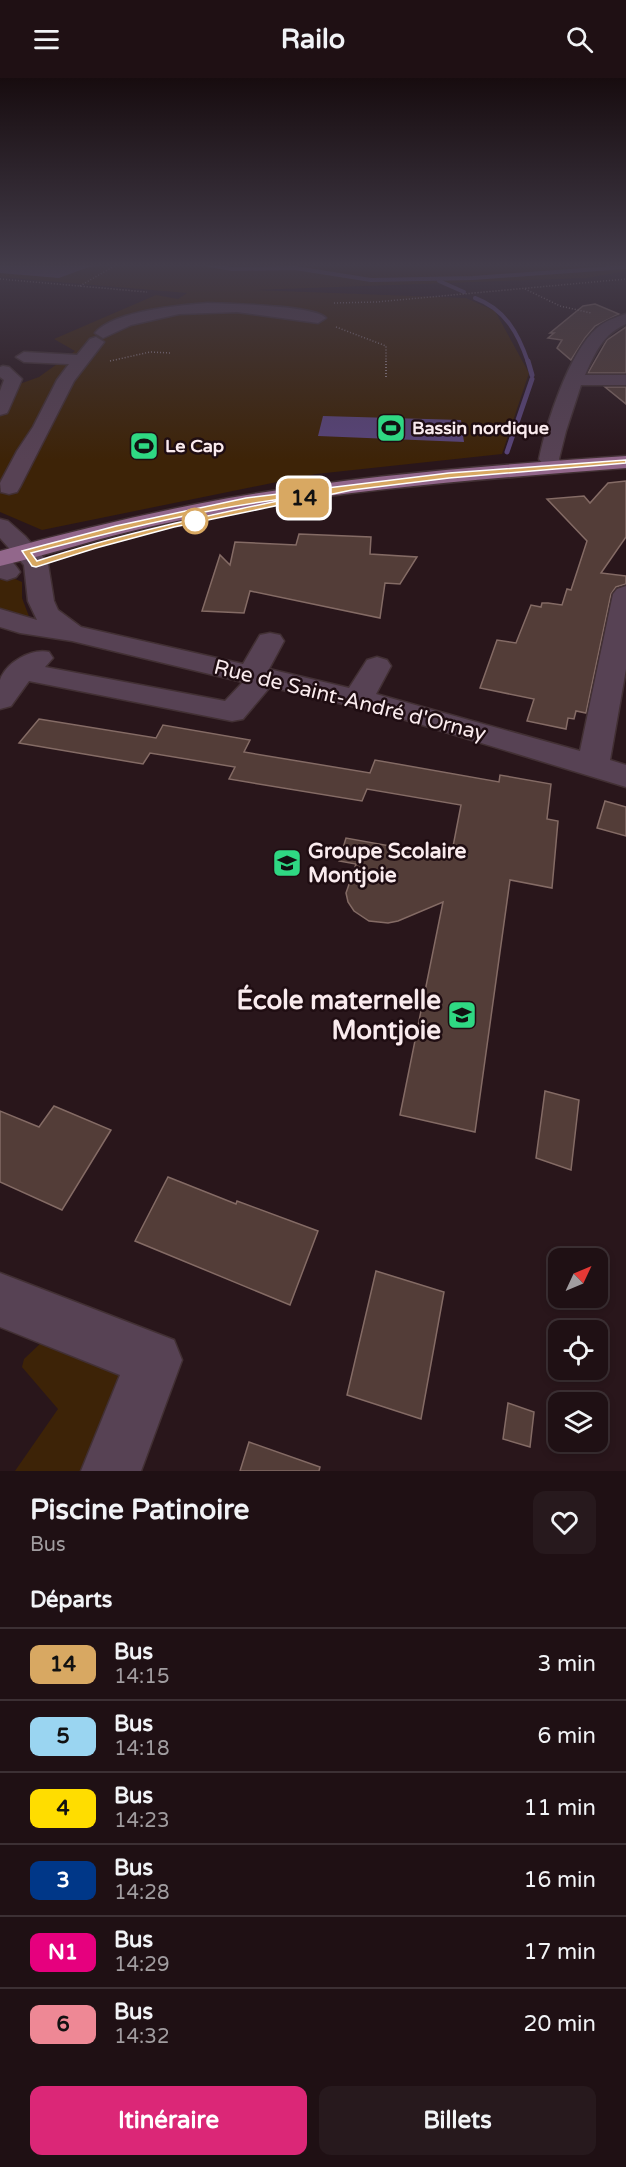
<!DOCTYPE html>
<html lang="fr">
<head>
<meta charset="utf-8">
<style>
  :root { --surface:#1f1014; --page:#27191d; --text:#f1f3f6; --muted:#a19da0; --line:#3c3034; --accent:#db2777 }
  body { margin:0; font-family:"Varela Round",sans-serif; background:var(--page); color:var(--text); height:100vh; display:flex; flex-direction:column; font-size:22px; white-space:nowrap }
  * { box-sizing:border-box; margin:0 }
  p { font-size:20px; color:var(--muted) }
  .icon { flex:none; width:33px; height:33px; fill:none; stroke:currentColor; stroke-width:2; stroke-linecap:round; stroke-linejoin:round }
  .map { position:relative; height:1393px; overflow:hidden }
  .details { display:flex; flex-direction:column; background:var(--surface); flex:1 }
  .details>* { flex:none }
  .badge { padding:0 12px; border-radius:9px; font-size:21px; line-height:39px }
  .needle { width:39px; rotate:46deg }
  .tools { position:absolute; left:548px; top:1170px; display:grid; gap:12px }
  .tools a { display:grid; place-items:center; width:60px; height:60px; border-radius:12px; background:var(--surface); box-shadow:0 3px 9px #0003,0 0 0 2px var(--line); font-size:30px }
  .map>.badge { position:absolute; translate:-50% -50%; box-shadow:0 0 0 3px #fff }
  h2 { padding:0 30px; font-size:22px; line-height:54px }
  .round { display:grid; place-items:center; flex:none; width:63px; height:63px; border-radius:12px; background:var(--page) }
  .headline { display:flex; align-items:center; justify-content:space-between; height:102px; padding:0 30px }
  h1 { font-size:28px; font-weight:700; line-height:45px }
  .primary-button { display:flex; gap:12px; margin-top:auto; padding:12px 30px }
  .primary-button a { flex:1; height:69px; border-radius:12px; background:var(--accent); color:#fff; font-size:24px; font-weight:700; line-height:69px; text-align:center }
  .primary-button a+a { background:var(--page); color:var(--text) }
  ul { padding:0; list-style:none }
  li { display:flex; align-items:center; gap:18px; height:72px; padding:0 30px; border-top:2px solid var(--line) }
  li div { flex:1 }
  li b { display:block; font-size:22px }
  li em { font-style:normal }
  li .badge { min-width:66px; font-weight:700; text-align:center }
  header { display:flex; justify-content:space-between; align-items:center; height:78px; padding:0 30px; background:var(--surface); font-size:27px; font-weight:700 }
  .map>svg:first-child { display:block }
  .green { fill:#3d2307 }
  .water { fill:#594479 }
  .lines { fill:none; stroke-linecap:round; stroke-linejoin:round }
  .stream-far1 { stroke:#594479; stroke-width:4 }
  .stream { stroke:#594479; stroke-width:5 }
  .building { fill:#533d38; stroke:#846b65; stroke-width:1.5 }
  .minor-casing { stroke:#423034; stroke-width:3 }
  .major-casing { stroke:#423034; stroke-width:3 }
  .path-far1 { stroke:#98878b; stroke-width:1.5; stroke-dasharray:1 2; stroke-linecap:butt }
  .path { stroke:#98878b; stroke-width:2; stroke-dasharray:1 2; stroke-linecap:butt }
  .minor { fill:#574254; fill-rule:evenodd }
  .major { fill:#92678b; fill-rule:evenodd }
  .line { fill:#d8a862; stroke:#fff; stroke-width:1.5; fill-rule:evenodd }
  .stop-dot { fill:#fff; stroke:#d8a862; stroke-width:3 }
  .labels { text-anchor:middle; stroke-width:5; stroke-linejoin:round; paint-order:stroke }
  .far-poi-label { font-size:18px; font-weight:bold; fill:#faebee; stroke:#1f0d12; text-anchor:start }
  .street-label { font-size:21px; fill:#faebee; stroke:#1f0d12 }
  .poi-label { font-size:21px; font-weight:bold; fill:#faebee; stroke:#1f0d12; text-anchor:start }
  .near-poi-label { font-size:26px; font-weight:bold; fill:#faebee; stroke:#1f0d12; text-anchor:end }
</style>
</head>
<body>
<header><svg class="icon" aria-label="menu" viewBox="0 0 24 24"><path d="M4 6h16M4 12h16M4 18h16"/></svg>Railo<svg class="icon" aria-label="search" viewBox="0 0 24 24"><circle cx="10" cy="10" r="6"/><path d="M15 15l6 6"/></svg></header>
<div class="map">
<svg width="626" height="1393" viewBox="0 0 626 1393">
  <rect width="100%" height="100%" fill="#29161b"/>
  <!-- green -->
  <g class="green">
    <path d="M0,187H626V193L587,200L253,212L466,220L495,233L529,295L502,376L316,396L42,452L0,434V313L39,299L75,273L54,261L156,217L178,221L187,215L0,199Z"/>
    <path d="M13,500L22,504V520L30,541L0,530V502Z"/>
    <path d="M42,1264L118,1295L125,1305L90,1393H15L58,1331L22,1289L24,1281Z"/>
  </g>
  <!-- water -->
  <g class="water">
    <path d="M0,187H109L89,189L59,200L0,195Z"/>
    <path d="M323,338L461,342L464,364L318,358Z"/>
  </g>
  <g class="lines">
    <!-- stream-far1 -->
    <g class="stream-far1">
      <path d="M209,187L232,191L295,190L371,202L473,200L626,189"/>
      <path d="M439,203L464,214"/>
      <path d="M475,220C505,231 518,255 528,284"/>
    </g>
    <!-- stream -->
    <g class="stream">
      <path d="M528,283L532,297"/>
      <path d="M507,374L532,301"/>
    </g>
  </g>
  <!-- building -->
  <g class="building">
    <path d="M595,226L619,236L595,248L585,260L571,282L557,270L562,262L548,260L554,255H550L583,228Z"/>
    <path d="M626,249V295H588L607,262Z"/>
    <path d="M605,309H626V326Z"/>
    <path d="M626,403V459L601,495L626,498V506L616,509L611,516L586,635L576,633L574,641L568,640L566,651L527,643L534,621L480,610L497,562L516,565L531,527L541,529L542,525H548L562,527L567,511L571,512L587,463L547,421L584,418L590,425L608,405Z"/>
    <path d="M299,456L371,459L370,476L417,479L400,506L385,505L380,540L250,513L244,535L202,533L220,477L230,487L235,464L296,467Z"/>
    <path d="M39,641L156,660L163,647L250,662L244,674L370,695L375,682L499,704L500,697L551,706L547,741L558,743L552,810L510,802L475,1054L400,1037L443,824L398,843L388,845L369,843L354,833L348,824L346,815L356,786L339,783L346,760L451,779L461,727L367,711L362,723L229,701L235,689L150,675L143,686L19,665Z"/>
    <path d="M605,723L626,729V758L597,750Z"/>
    <path d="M545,1013L579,1022L571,1092L536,1080Z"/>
    <path d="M54,1028L111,1052L62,1132L0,1104V1033L39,1049Z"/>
    <path d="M168,1099L236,1126L237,1123L318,1153L290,1227L135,1163Z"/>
    <path d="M376,1193L444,1214L421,1341L347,1317Z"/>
    <path d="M508,1325L534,1334L530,1369L503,1361Z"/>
    <path d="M249,1364L320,1389L319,1393H240Z"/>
  </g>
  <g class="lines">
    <!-- minor casing -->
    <g class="minor-casing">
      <g id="minor">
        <path d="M208,225C229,226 314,227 326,240L318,245L237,234L179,236L131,247L103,260L95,255C113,233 181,227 208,225Z"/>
        <path d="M626,236V246C603,256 595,275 585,297H626V307H581L566,353L559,381L565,389L562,393L555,395L548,393L539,381C546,346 569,274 597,250C605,243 616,239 626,236Z"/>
        <path d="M96,259L104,264L74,303L20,409L17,414L9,416L1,414L0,405L17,373L33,349L57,302L69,286L24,284L16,279L24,274L77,277L90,261Z"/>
        <path d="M3,288L9,289L22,301L9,331L7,335L0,337V313L4,302L0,299V289Z"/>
        <path d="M0,441L8,443L25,458L45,481L48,486L54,523L58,532L81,549L243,586L260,557L270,555L280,557L284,563L269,591L349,610L367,582L377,579L387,582L391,588L376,616L580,673L613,516L617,511L626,508V591L610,682L626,687V709L386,636L270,609L243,641L232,643L29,603L11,628L0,631C0,623 0,610 0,602C6,584 32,570 49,574L53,580L45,589L225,623L243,604L72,563L20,555L0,549V531L37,542L28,523L24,487L0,460Z"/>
        <path d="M0,478C10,480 14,485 20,494L16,499L7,502L0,500Z"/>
        <path d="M0,1195L174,1262L182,1282L141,1393H81L120,1297L0,1249Z"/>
      </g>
    </g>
    <!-- major casing -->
    <g class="major-casing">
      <path id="major" d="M626,378V390C468,402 309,414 153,448C102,459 51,476 0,488V473C76,452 152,434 229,420C360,397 494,387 626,378Z"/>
    </g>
    <!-- path-far1 -->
    <g class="path-far1">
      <path d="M0,201L147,214"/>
      <path d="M80,208L116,187"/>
      <path d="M525,211L560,228L591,235"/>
      <path d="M334,225L376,224L626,201"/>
      <path d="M336,249L386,268V284"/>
      <path d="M110,283L150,274L171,275"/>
    </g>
    <!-- path -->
    <path class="path" d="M386,283V301"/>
    <!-- minor -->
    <use href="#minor" class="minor"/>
    <!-- major -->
    <use href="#major" class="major"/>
  </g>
  <!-- sky -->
  <linearGradient id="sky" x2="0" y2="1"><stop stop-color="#170c0f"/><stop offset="0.49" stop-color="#433c4a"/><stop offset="1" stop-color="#433c4a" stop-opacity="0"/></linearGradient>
  <rect width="626" height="382" fill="url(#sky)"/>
  <!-- line -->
  <path class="line" d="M626,382V385L449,400L352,412L174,449L96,470L36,489L32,488L22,473L116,448L246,420L449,395ZM297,419C210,437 123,455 37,483L31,475C119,452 207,430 297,419Z"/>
  <!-- icons -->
  <defs>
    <g id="stadium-square" transform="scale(1.5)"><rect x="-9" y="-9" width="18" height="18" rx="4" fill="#2fd883" stroke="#1f0d12"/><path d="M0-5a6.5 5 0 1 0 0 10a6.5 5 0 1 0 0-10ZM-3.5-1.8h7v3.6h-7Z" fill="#111"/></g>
    <g id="school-square" transform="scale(1.5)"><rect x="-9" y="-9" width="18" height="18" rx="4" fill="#2fd883" stroke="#1f0d12"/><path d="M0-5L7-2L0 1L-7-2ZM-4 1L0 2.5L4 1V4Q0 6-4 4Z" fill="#111"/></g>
  </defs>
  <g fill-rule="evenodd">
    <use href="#stadium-square" x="391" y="350"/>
    <use href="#stadium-square" x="144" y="368"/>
    <use href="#school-square" x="287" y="785"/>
    <use href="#school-square" x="462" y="937"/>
  </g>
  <!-- markers -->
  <circle class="stop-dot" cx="195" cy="443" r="12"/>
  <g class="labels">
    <!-- far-poi labels -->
    <g class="far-poi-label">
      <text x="412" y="356">Bassin nordique</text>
      <text x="165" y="374">Le Cap</text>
    </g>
    <!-- street labels -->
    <g class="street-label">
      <text transform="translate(350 622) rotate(14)" y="7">Rue de Saint-André d'Ornay</text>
    </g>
    <!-- poi labels -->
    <g class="poi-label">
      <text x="308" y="780">Groupe Scolaire<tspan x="308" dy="24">Montjoie</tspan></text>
    </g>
    <!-- near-poi labels -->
    <g class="near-poi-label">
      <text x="441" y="931">École maternelle<tspan x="441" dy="30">Montjoie</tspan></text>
    </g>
  </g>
</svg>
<div class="tools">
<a><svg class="needle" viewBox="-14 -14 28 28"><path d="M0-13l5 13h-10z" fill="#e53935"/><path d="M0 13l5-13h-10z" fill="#a19da0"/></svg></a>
<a><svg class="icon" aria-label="locate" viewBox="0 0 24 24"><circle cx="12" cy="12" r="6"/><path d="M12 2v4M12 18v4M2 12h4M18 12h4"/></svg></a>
<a><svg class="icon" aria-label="layers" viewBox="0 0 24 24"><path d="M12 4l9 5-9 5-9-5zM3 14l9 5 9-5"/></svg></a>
</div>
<b class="badge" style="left:304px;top:420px;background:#d8a862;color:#111">14</b>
</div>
<section class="details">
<div class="headline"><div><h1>Piscine Patinoire</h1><p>Bus</p></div><a class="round"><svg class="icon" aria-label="heart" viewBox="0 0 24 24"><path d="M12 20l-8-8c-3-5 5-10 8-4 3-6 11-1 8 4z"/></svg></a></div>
<h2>Départs</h2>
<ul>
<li><span class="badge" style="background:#d8a862;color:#111">14</span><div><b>Bus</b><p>14:15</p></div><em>3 min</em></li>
<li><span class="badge" style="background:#9ad5f1;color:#111">5</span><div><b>Bus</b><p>14:18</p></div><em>6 min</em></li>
<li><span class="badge" style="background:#fd0;color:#111">4</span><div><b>Bus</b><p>14:23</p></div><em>11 min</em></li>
<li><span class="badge" style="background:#003788;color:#fff">3</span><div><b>Bus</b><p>14:28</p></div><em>16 min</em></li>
<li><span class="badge" style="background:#e6007e;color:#fff">N1</span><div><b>Bus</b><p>14:29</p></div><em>17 min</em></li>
<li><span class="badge" style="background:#ee8895;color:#111">6</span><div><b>Bus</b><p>14:32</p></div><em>20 min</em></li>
</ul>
<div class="primary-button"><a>Itinéraire</a><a>Billets</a></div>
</section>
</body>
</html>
